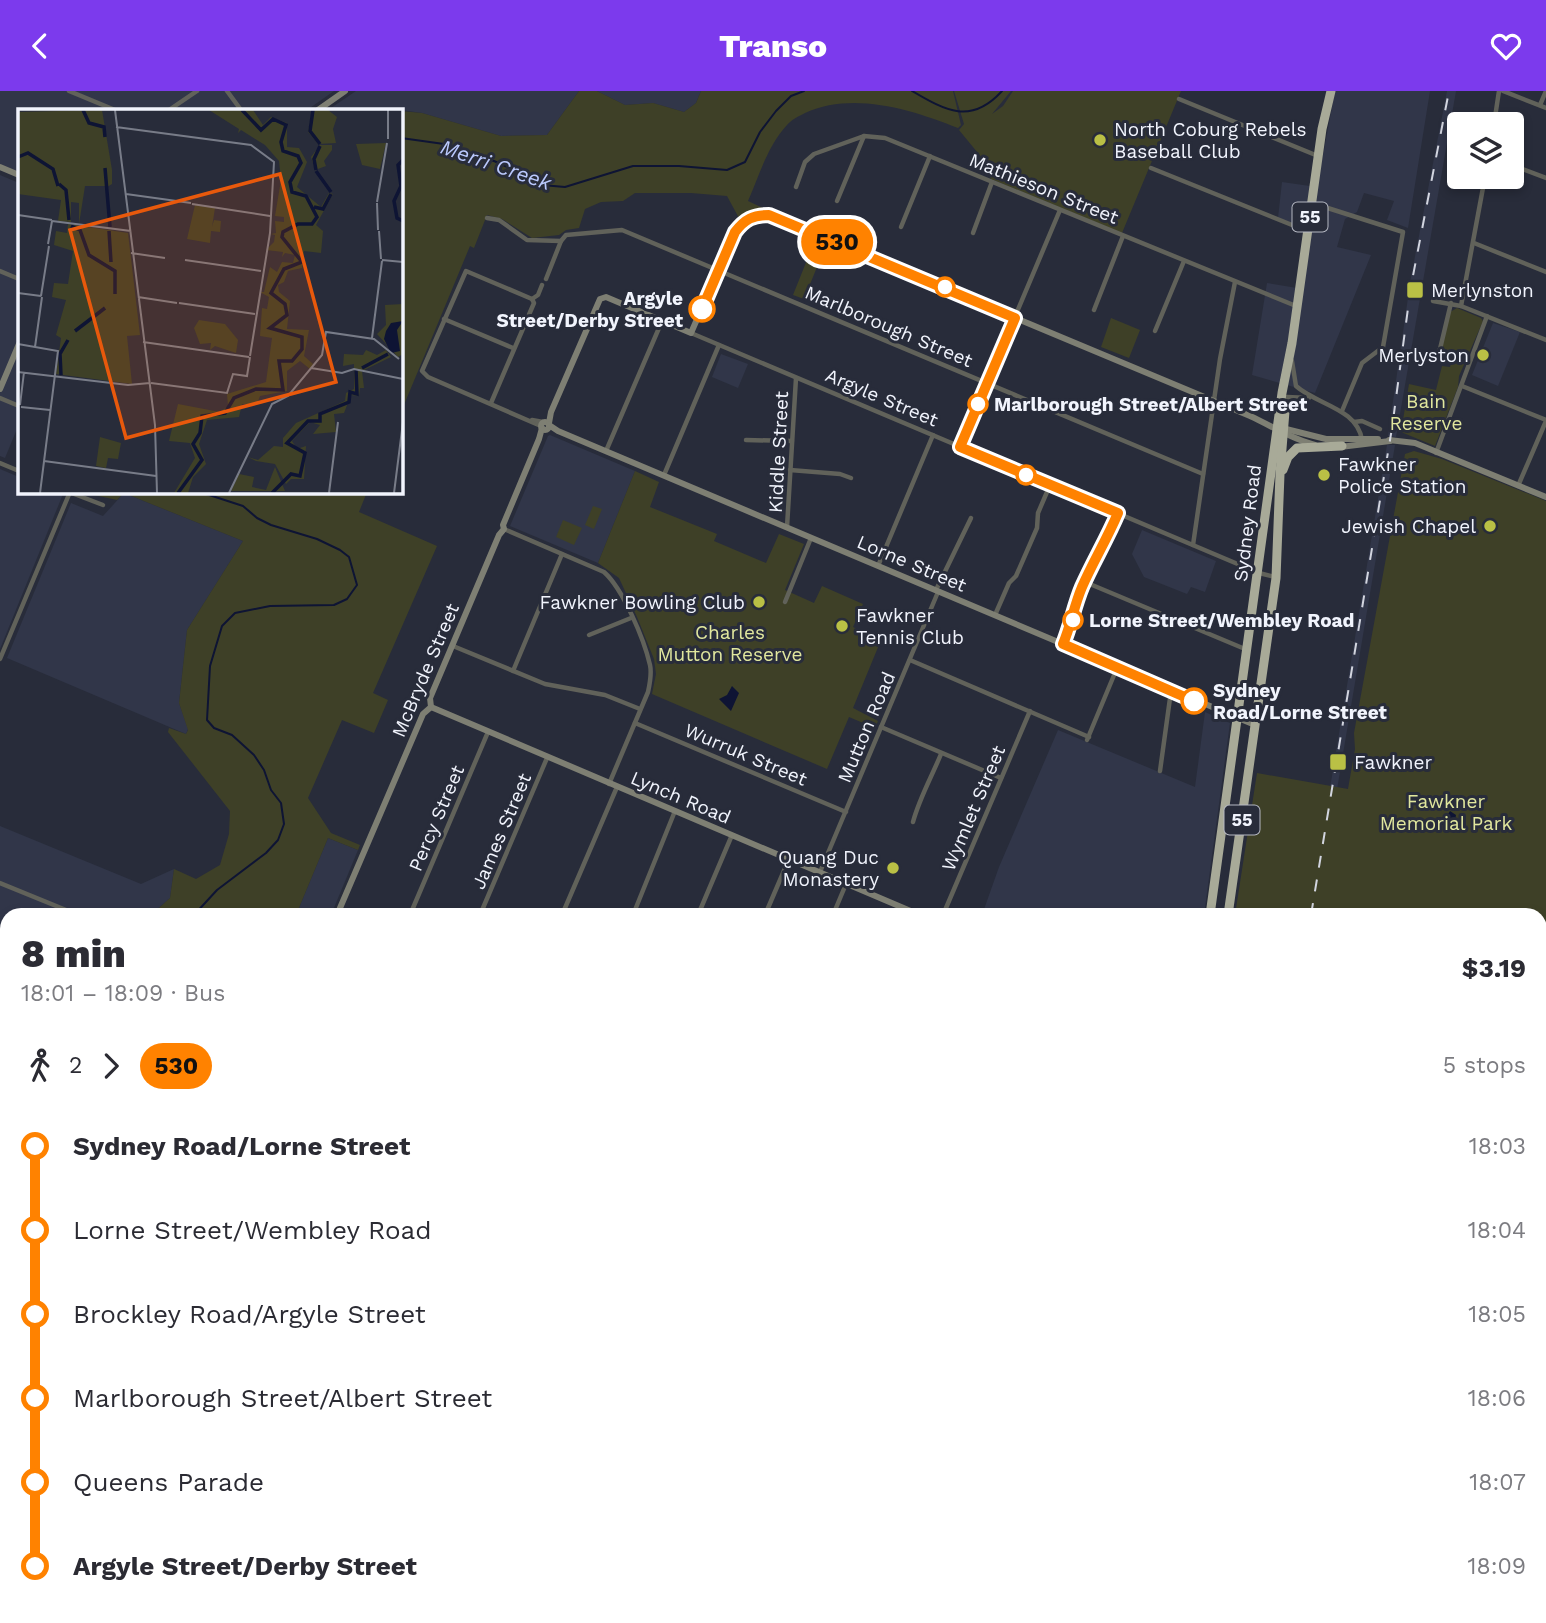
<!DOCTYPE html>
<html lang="en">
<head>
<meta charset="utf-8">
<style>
  :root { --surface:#fff; --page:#f2f2f3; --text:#2b2b33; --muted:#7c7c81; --accent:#7c3aed }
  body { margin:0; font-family:"Work Sans",sans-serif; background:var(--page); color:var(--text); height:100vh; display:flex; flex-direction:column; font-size:26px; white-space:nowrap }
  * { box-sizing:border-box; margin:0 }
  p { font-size:23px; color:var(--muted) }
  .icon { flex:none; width:38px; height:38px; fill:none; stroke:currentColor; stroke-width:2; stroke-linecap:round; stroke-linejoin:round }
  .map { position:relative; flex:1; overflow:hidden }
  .panel { position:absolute; left:0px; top:817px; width:1547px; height:716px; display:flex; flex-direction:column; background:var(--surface); border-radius:21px 21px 0 0; box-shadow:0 4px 10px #0003 }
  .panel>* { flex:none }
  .badge { padding:0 14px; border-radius:23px; font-size:24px; line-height:46px }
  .controls { position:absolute; left:1447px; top:21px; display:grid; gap:14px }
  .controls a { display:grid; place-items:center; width:77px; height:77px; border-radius:7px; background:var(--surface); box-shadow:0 4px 10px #0003; font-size:35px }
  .map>.badge { position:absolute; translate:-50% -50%; box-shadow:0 0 0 4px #fff }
  .legs { display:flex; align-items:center; gap:10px; height:77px; padding:0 21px; font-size:23px }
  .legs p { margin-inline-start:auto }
  .overview { display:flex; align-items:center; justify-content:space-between; height:119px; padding:0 21px }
  h1 { font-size:38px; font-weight:800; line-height:52px }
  ul { padding:0 21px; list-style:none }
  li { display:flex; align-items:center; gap:24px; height:84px; font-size:26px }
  li i { display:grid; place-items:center; width:10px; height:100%; margin:0 9px; background:currentColor }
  li i::after { content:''; width:18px; height:18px; margin:-9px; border:5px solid; border-radius:50%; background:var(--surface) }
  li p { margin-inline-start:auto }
  li:first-child i { background:linear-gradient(#0000 50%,currentColor 0) }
  li:last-child i { background:linear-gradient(currentColor 50%,#0000 0) }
  header { display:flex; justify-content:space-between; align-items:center; height:91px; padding:0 21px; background:var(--accent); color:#fff; font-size:32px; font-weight:800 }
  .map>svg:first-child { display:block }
  .built { fill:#313649 }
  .green { fill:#3e4027 }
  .water { fill:#0e1434 }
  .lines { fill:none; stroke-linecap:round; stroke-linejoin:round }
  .stream { stroke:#0e1434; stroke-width:2 }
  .street { stroke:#61625a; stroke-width:4.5 }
  .secondary { stroke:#7e7f73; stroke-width:6 }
  .highway { stroke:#a8aa98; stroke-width:9 }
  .rail { stroke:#d2d5df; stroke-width:2; stroke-dasharray:12 12; stroke-linecap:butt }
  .line-1-casing { stroke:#fff; stroke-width:16 }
  .line-1 { stroke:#ff8200; stroke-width:10 }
  .poi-dot { fill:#bac045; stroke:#282c3a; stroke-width:2.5 }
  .stop-1-dot { fill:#fff; stroke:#ff8200; stroke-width:3.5 }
  .labels { text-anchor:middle; stroke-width:6; stroke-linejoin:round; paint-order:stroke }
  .shield { fill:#282c3a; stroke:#b5b8c2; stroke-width:2 }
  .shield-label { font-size:18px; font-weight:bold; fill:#f1f4fd }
  .poi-label { font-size:19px; fill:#f1f4fd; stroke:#282c3a; text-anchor:start }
  .street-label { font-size:19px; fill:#f1f4fd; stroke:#282c3a }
  .stop-label { font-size:19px; font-weight:bold; fill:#f1f4fd; stroke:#282c3a; text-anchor:start }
  .park-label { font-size:19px; fill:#e1e79e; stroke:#282c3a }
  .water-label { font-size:21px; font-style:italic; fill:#bac9fd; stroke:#282c3a }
  .inset-river { fill:none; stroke:#0e1434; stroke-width:3.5 }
  .inset-road { fill:none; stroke:#787c88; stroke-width:2 }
  .view { fill:#e8590c; fill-opacity:0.15; stroke:#e8590c; stroke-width:3.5 }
  .inset-edge { fill:none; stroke:#f1f4fd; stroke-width:3.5 }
</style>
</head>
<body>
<header><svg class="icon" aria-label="back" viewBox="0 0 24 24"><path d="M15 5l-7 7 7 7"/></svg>Transo<svg class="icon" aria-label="heart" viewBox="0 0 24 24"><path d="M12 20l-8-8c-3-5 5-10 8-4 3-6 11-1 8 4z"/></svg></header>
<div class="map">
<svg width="1546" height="1532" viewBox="0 0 1546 1532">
  <rect width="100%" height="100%" fill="#282c3a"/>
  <!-- built -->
  <g class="built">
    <path d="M0,0H334L307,19H19V81L0,73Z"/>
    <path d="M356,0H579L547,44L501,45L422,22L401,19H328Z"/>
    <path d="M597,0H701L696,12L684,21L653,12L625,14Z"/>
    <path d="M1335,0H1430L1408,137L1387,129L1394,110L1364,102L1357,121L1345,128L1337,156L1371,164L1315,302L1252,284L1267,192L1303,198L1310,139L1278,127L1282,91L1317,96Z"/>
    <path d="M1447,0H1456L1396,346L1388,345L1411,186Z"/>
    <path d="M0,84L19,92V333L5,367L0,365Z"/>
    <path d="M1493,232L1520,241L1498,295L1472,284Z"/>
    <path d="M721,263L748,273L738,297L712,286Z"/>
    <path d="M550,344L635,380L598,472L510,435L548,345Z"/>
    <path d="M1387,354H1395L1328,752L1321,751Z"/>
    <path d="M0,378L19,386V401H57L63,403L0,558Z"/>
    <path d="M124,402L243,450L187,539L179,612L188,638L186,643L7,567L71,412L103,425Z"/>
    <path d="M1142,439L1216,470L1205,501L1191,496L1187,503L1144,486L1132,463Z"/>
    <path d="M1205,621L1230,632L1204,824H982L999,776L1058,639L1195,696Z"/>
    <path d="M0,735L141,793L174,778L170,807L151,824H7V855L0,861Z"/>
    <path d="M328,747L358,759L331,824H296Z"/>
    <path d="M1216,1526H1252L1251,1532H1215Z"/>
    <path d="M1329,1526H1393L1391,1532H1328Z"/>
  </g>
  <!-- green -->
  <g class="green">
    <path d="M579,0H597L625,14L653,12L684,21L696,12L701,0H953L961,34L958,37C911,18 852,0 805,22C799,25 791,29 787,34C768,54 759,85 748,110L767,119L756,118L739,127L727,105L691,102H635L623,110L601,111L585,118L579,137L566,139L559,144L532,147L502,128L487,124L474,157L470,155L401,321V20L422,22L501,45L547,44Z"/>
    <path d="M954,0H1011L992,23L1003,15L1013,0H1181L1122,142L991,88L982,67L959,39L964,33Z"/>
    <path d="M815,149L826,154L804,208L793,204Z"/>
    <path d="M1457,217L1481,227L1483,230L1459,285L1458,296L1435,355L1401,341L1409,293L1436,299L1442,275L1450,276L1453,266L1441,262L1450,221Z"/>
    <path d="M1111,227L1140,239L1129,267L1101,256Z"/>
    <path d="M1414,360L1442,368L1546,410V1532H1442L1428,1526H1540V824H1235L1257,682L1348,698L1355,658L1354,642L1405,363Z"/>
    <path d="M635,380L659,391L650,416L717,443L714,450L766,472L779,443L804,453L785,499L814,512L822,495L863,513L853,536L881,549L853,617L878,630L875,637L849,626L827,678L652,603L656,583L654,568L637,526L619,487L598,472Z"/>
    <path d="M95,401H367L359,421L437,455L373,602L388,609L374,642L342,629L308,707L331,742L360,754L358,759L328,747L296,824L288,822L287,824H151L170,807L174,778L196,788L220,774L229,743L230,720L168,641L169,637L186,643L188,639L179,612L187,539L243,450L124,402L117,409L94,404Z"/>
    <path d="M593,415L602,418L594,438L585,434Z"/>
    <path d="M563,429L582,437L574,454L556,446Z"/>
    <path d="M7,855V1485H5L0,1525V861Z"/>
  </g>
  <!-- water -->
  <g class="water">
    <path d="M732,595L739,602L731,620L719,608L727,604Z"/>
    <path d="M1450,720L1456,724L1455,730L1432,737L1438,726L1445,728Z"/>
  </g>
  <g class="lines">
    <!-- stream -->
    <g class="stream">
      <path d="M912,0C946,20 971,34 1002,0"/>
      <path d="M401,47L444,53L478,67L494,70L514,79L524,87L542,94L565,96L633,75H679L727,79L745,71L760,41L776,20L791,5L804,0"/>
      <path d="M194,824L217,799L266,762L278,749L284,733L281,712L271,699L264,679L254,664L232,644L214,637L207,629L210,575L222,535L235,522L270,515L334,514L347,508L357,494L349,466L340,459L317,448L271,434L257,427L243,415L200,401"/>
      <path d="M1540,912H1546"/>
      <path d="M0,1149L7,1147"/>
      <path d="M1491,1526L1502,1532"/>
      <path d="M1256,1532L1257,1526"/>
    </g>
    <!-- street -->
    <g class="street">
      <path d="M69,0L115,19"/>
      <path d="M227,0L241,19"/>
      <path d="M1503,0L1546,17"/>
      <path d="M1179,8L1318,65"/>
      <path d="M1540,14L1546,0"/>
      <path d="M169,19L197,0"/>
      <path d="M1494,33L1499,0"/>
      <path d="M1512,74L1546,87"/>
      <path d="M1151,77L1307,140"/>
      <path d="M796,96L805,71L814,63L864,45L885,47L1296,215"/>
      <path d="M837,110L864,45"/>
      <path d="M1312,112L1403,141L1383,256L1362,272L1342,320"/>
      <path d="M487,127L499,129L527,149L561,150"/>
      <path d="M901,136L930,65"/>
      <path d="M973,142L992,91"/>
      <path d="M1474,152L1546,181"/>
      <path d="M0,180L19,188"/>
      <path d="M546,188L561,150L566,144L622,139L1203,383"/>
      <path d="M532,208L466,180L422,280L428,286L541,335"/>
      <path d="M1433,210L1461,215L1546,249"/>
      <path d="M1461,215L1485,86"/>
      <path d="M1094,219L1123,145"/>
      <path d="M444,228L513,257"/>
      <path d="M1155,240L1184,170"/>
      <path d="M691,242L1259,482L1275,486"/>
      <path d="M1435,266L1440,258L1451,212"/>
      <path d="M1292,270L1296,295C1317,314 1357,317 1362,349"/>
      <path d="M1462,295L1546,329"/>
      <path d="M1287,306L1309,307"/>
      <path d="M0,307L19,315"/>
      <path d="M491,312L534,212L532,208L538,204L542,194"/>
      <path d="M532,329L543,331"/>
      <path d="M1354,331L1362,330L1380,338"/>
      <path d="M746,349L792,350"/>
      <path d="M960,356L1060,119"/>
      <path d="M606,360L662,230"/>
      <path d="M1436,362L1487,225"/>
      <path d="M0,372L19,380"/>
      <path d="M790,379L840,383L851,387"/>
      <path d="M664,384L719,254"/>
      <path d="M1518,395L1546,330"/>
      <path d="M69,401L103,414"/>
      <path d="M787,436L796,287"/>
      <path d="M504,438L604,481C623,498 644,548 650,574C652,583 650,592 648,601L609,693"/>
      <path d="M1193,454L1220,268L1235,191"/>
      <path d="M878,475L933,344"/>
      <path d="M1085,491L1245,558"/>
      <path d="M936,499L971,427"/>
      <path d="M785,511L811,447"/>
      <path d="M995,524L1009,492L1016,485L1037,437L1038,422L1050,394"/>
      <path d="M589,544L631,527"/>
      <path d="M1063,553L1074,526L1077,509L1096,463L1107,449L1118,422"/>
      <path d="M453,555L545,593L605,604L640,618"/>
      <path d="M0,568L70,401"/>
      <path d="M910,569L1089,646"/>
      <path d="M513,580L562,463"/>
      <path d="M635,632L846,721"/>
      <path d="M881,636L1001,687"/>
      <path d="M1087,649L1117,577"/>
      <path d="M1160,680L1171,600"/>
      <path d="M913,731C919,708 932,685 941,663"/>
      <path d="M820,781L938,501"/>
      <path d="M0,792L66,819"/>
      <path d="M410,824L488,641"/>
      <path d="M480,824L547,667"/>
      <path d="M562,824L617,696"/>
      <path d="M633,824L675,720"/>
      <path d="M698,824L732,744"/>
      <path d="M765,824L789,768"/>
      <path d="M833,824L846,793"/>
      <path d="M943,824L1030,620"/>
      <path d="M110,1526L124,1532"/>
      <path d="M432,1526L447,1532"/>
      <path d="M589,1526L603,1532"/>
      <path d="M913,1526L927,1532"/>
      <path d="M253,1532L256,1526"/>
      <path d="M321,1532L324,1526"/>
      <path d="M478,1532L480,1526"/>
      <path d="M649,1532L651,1526"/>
      <path d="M790,1532L793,1526"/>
      <path d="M871,1532L874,1526"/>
      <path d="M1209,1532L1210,1526"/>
    </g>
    <!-- secondary -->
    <g class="secondary">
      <path d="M318,19L345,0"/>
      <path d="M0,76L19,84"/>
      <path d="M0,298L19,253"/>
      <circle cx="545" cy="335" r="4"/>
      <path d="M549,332L551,321L600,208L606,206L691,242L735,141C745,128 753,124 769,124L1250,325C1272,335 1291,348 1315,354"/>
      <path d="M549,334L558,340L1255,634"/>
      <path d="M1282,337L1326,348H1378"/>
      <path d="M1389,349L1415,352L1546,406"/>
      <path d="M1340,356L1390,350"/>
      <path d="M431,616L920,824"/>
      <path d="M337,824L423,623L431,616L430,607L499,444L504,438L503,434L539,348L542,337"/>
      <path d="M750,1526L764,1532"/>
      <path d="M1415,1526L1429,1532"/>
      <path d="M38,1532L40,1526"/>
    </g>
    <!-- highway -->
    <g class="highway">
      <path d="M1283,379L1288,366L1297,357L1342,355"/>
      <path d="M1210,824L1282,302L1292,252L1322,38L1331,0"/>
      <path d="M1228,824L1276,487L1280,383L1285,320"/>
      <path d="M1114,1532L1115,1526"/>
      <path d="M1133,1532L1134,1526"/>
    </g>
    <!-- rail -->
    <g class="rail">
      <path d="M1311,824L1392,337L1411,195L1449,0"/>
      <path d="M1196,1532L1197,1526"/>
    </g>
  </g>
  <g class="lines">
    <!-- line-1 casing -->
    <g class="line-1-casing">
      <path id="line-1" d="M702,218L735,141C745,128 753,124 769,124L1015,227L960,356L1118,422C1107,448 1093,471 1082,496C1074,515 1071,534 1063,553L1194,610"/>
    </g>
    <!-- line-1 -->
    <use href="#line-1" class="line-1"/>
  </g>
  <!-- markers -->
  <g class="poi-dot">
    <circle cx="1100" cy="49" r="7"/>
    <rect x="1406" y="190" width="18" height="18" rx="3.5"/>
    <circle cx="1483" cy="264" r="7"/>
    <circle cx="1324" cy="384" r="7"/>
    <circle cx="1490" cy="435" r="7"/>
    <circle cx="759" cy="511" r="7"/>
    <circle cx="842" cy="535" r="7"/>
    <rect x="1329" y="662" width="18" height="18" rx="3.5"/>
    <circle cx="893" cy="777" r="7"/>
  </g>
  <g class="stop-1-dot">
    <circle cx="945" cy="196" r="9"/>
    <circle cx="702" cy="218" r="12"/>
    <circle cx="978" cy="313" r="9"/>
    <circle cx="1026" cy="384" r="9"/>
    <circle cx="1073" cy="529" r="9"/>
    <circle cx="1194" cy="610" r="12"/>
  </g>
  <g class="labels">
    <!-- shield labels -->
    <g class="shield">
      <rect x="1292.5" y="111.5" width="35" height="29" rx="5"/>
      <rect x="1224.5" y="714.5" width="35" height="29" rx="5"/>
    </g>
    <g class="shield-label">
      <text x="1310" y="132">55</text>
      <text x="1242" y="735">55</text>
    </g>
    <!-- poi labels -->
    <g class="poi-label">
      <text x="1114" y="45">North Coburg Rebels<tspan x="1114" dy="22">Baseball Club</tspan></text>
      <text x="1431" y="206">Merlynston</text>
      <text x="1469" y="271" text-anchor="end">Merlyston</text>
      <text x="1338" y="380">Fawkner<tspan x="1338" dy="22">Police Station</tspan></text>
      <text x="1476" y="442" text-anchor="end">Jewish Chapel</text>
      <text x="745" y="518" text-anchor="end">Fawkner Bowling Club</text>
      <text x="856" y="531">Fawkner<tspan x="856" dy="22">Tennis Club</tspan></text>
      <text x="1354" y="678">Fawkner</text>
      <text x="879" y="773" text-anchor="end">Quang Duc<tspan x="879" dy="22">Monastery</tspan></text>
    </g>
    <!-- street labels -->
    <g class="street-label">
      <text transform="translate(1044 97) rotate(22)" y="7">Mathieson Street</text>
      <text transform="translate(889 235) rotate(23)" y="7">Marlborough Street</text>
      <text transform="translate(882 306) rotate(23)" y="7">Argyle Street</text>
      <text transform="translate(778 361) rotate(-87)" y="7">Kiddle Street</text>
      <text transform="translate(1247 432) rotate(-83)" y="7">Sydney Road</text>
      <text transform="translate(912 472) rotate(23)" y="7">Lorne Street</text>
      <text transform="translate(425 579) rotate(-67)" y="7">McBryde Street</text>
      <text transform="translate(866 636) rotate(-67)" y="7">Mutton Road</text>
      <text transform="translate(746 663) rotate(23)" y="7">Wurruk Street</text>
      <text transform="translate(681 706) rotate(23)" y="7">Lynch Road</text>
      <text transform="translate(973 717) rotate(-67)" y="7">Wymlet Street</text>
      <text transform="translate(436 727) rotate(-67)" y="7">Percy Street</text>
      <text transform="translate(501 740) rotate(-67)" y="7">James Street</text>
    </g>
    <!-- stop labels -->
    <g class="stop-label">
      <text x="683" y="214" text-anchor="end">Argyle<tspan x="683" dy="22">Street/Derby Street</tspan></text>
      <text x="994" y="320">Marlborough Street/Albert Street</text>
      <text x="1089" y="536">Lorne Street/Wembley Road</text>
      <text x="1213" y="606">Sydney<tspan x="1213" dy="22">Road/Lorne Street</tspan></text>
    </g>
    <!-- park labels -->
    <g class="park-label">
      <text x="1426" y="317">Bain<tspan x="1426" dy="22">Reserve</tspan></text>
      <text x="730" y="548">Charles<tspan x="730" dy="22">Mutton Reserve</tspan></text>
      <text x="1446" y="717">Fawkner<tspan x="1446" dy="22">Memorial Park</tspan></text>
    </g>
    <!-- water labels -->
    <g class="water-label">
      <text transform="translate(496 74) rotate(19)" y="7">Merri Creek</text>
    </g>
  </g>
  <!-- overview -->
  <g transform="translate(18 18)">
    <rect width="385" height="385" fill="#282c3a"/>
    <path d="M84,1L94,61V75L89,78L93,119L88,77H67L61,115V94L53,93V113L40,112L43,91L0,85V3ZM191,1H235L245,16L253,8L269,14V38L281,39L289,53L279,78L303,98L311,84L315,85L298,116L305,122L303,144L286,142L284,159L270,162L266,173L260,176L261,183L272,192L269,220L291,221L286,247L295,255L292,260L282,252L269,262V282L242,287L239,295H224L221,308L189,311L181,335L188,355L175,368L170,384H156L177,349L172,334L151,332L160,295L202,303L210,297L209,285L248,273L254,229L242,227L244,199L249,200L251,188L242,183H246L252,158L259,163L264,153L275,154L277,146L267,144L264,148L265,143L248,141L256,133L257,126L253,125L258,124L257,112L266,113V108L257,107L263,71L261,52L247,36L223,21L220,24L221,20ZM294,1H310L319,8L315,20L318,34L300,35L290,23ZM368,34L362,60L344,56L338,35ZM302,36H314V41L306,52L308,57L297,61L293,48ZM177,96L197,99L194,118L196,111L203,112L202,123L193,122L192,134L169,130ZM50,115L110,124L122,226L109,227L114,275L38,265L43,229L38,226L48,191L34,188L36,174L50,175L55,142L36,136L38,122L49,124ZM385,195V245L380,248L359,225L368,216L367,196ZM181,211L207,215L220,231L218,244L197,237L192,241L193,234L182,235L176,219ZM348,241L359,246L368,241L373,248L344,262L346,279H342L341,287L333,286L326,304L316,305L318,323L295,325L302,316L292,313L274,332L279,340L288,337L286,370H273L268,375L257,355L238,352L230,348L240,351L256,337L265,338V329L278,314L327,292L328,284L336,280V255L325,257L326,245L345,246ZM82,328L103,334L100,350L90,349L88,359L78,357ZM257,358L267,382H213L221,365L236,368L234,378L248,381Z" fill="#3e4027"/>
    <path d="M385,212L379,221L382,242L373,244L366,230L368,222L373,214Z" fill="#0e1434"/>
    <path class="inset-river" d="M65,1L71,14L86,18L87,28M295,1L292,22L302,35M0,48L10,44L35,60L40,77M385,51L380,56L383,77L376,92L379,109L385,112M87,59L92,118M298,61L296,50L302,37M298,62L313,83M41,75L48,81L51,111M296,98L305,100L313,85M53,117L62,121L71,146L97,162V185M91,122L93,153M57,222L87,199M344,259L370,245M43,266L42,245L50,231M160,384L184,351L175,335L182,324L184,307L207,304L216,289L238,280L265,281L261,252H274L284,240V228L252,219L269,206L267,195L253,184L266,160L284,153L264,128L265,123L280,115H294L299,108L288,87L274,83L272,73L283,54L280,47L265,42L263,33L268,16L255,10L243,21L224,1M254,384L273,365L282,367L287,344L269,334L290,312H302V305L331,293L332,283L339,285L338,261"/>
    <path class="inset-road" d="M97,1L137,316L139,384M98,18L233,36L256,53L252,124L232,247M370,30V1M108,85L173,94M359,93L369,34M359,94L360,121M174,95L252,107M0,106L34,111M34,112L113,122M361,122L363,150M30,135L34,112M113,144L147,149M167,151L243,162M364,151L385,153M0,184L23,187M23,187L31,137M120,188L159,194M161,194L237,205M354,229L364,152M125,233L231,248M0,235L40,242L22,384M17,238L24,188M293,259L324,264L336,260L385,270M0,263L110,276L132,274M133,274L209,284L215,265L229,267L232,248M2,296L6,263M3,298L32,301M26,352L138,367M211,384L254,295L270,287L304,246L308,223L356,230L381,250M311,384L320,313M376,384L385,313"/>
    <path class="view" d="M262,65L318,273L108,329L52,121Z"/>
    <rect width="385" height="385" class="inset-edge"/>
  </g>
</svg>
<div class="controls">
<a><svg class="icon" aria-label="layers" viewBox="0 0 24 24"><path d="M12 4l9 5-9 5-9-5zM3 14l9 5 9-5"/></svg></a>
</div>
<b class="badge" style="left:837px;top:151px;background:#ff8200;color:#111">530</b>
<section class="panel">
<div class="overview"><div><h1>8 min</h1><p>18:01 – 18:09 · Bus</p></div><b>$3.19</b></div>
<div class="legs"><svg class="icon" aria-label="walk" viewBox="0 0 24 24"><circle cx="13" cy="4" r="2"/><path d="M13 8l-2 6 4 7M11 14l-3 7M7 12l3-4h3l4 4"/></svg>2<svg class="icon" aria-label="forward" viewBox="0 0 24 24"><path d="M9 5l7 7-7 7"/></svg><b class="badge" style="background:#ff8200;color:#111">530</b><p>5 stops</p></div>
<ul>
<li><i style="color:#ff8200"></i><b>Sydney Road/Lorne Street</b><p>18:03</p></li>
<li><i style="color:#ff8200"></i><span>Lorne Street/Wembley Road</span><p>18:04</p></li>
<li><i style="color:#ff8200"></i><span>Brockley Road/Argyle Street</span><p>18:05</p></li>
<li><i style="color:#ff8200"></i><span>Marlborough Street/Albert Street</span><p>18:06</p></li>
<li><i style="color:#ff8200"></i><span>Queens Parade</span><p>18:07</p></li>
<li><i style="color:#ff8200"></i><b>Argyle Street/Derby Street</b><p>18:09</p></li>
</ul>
</section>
</div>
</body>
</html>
